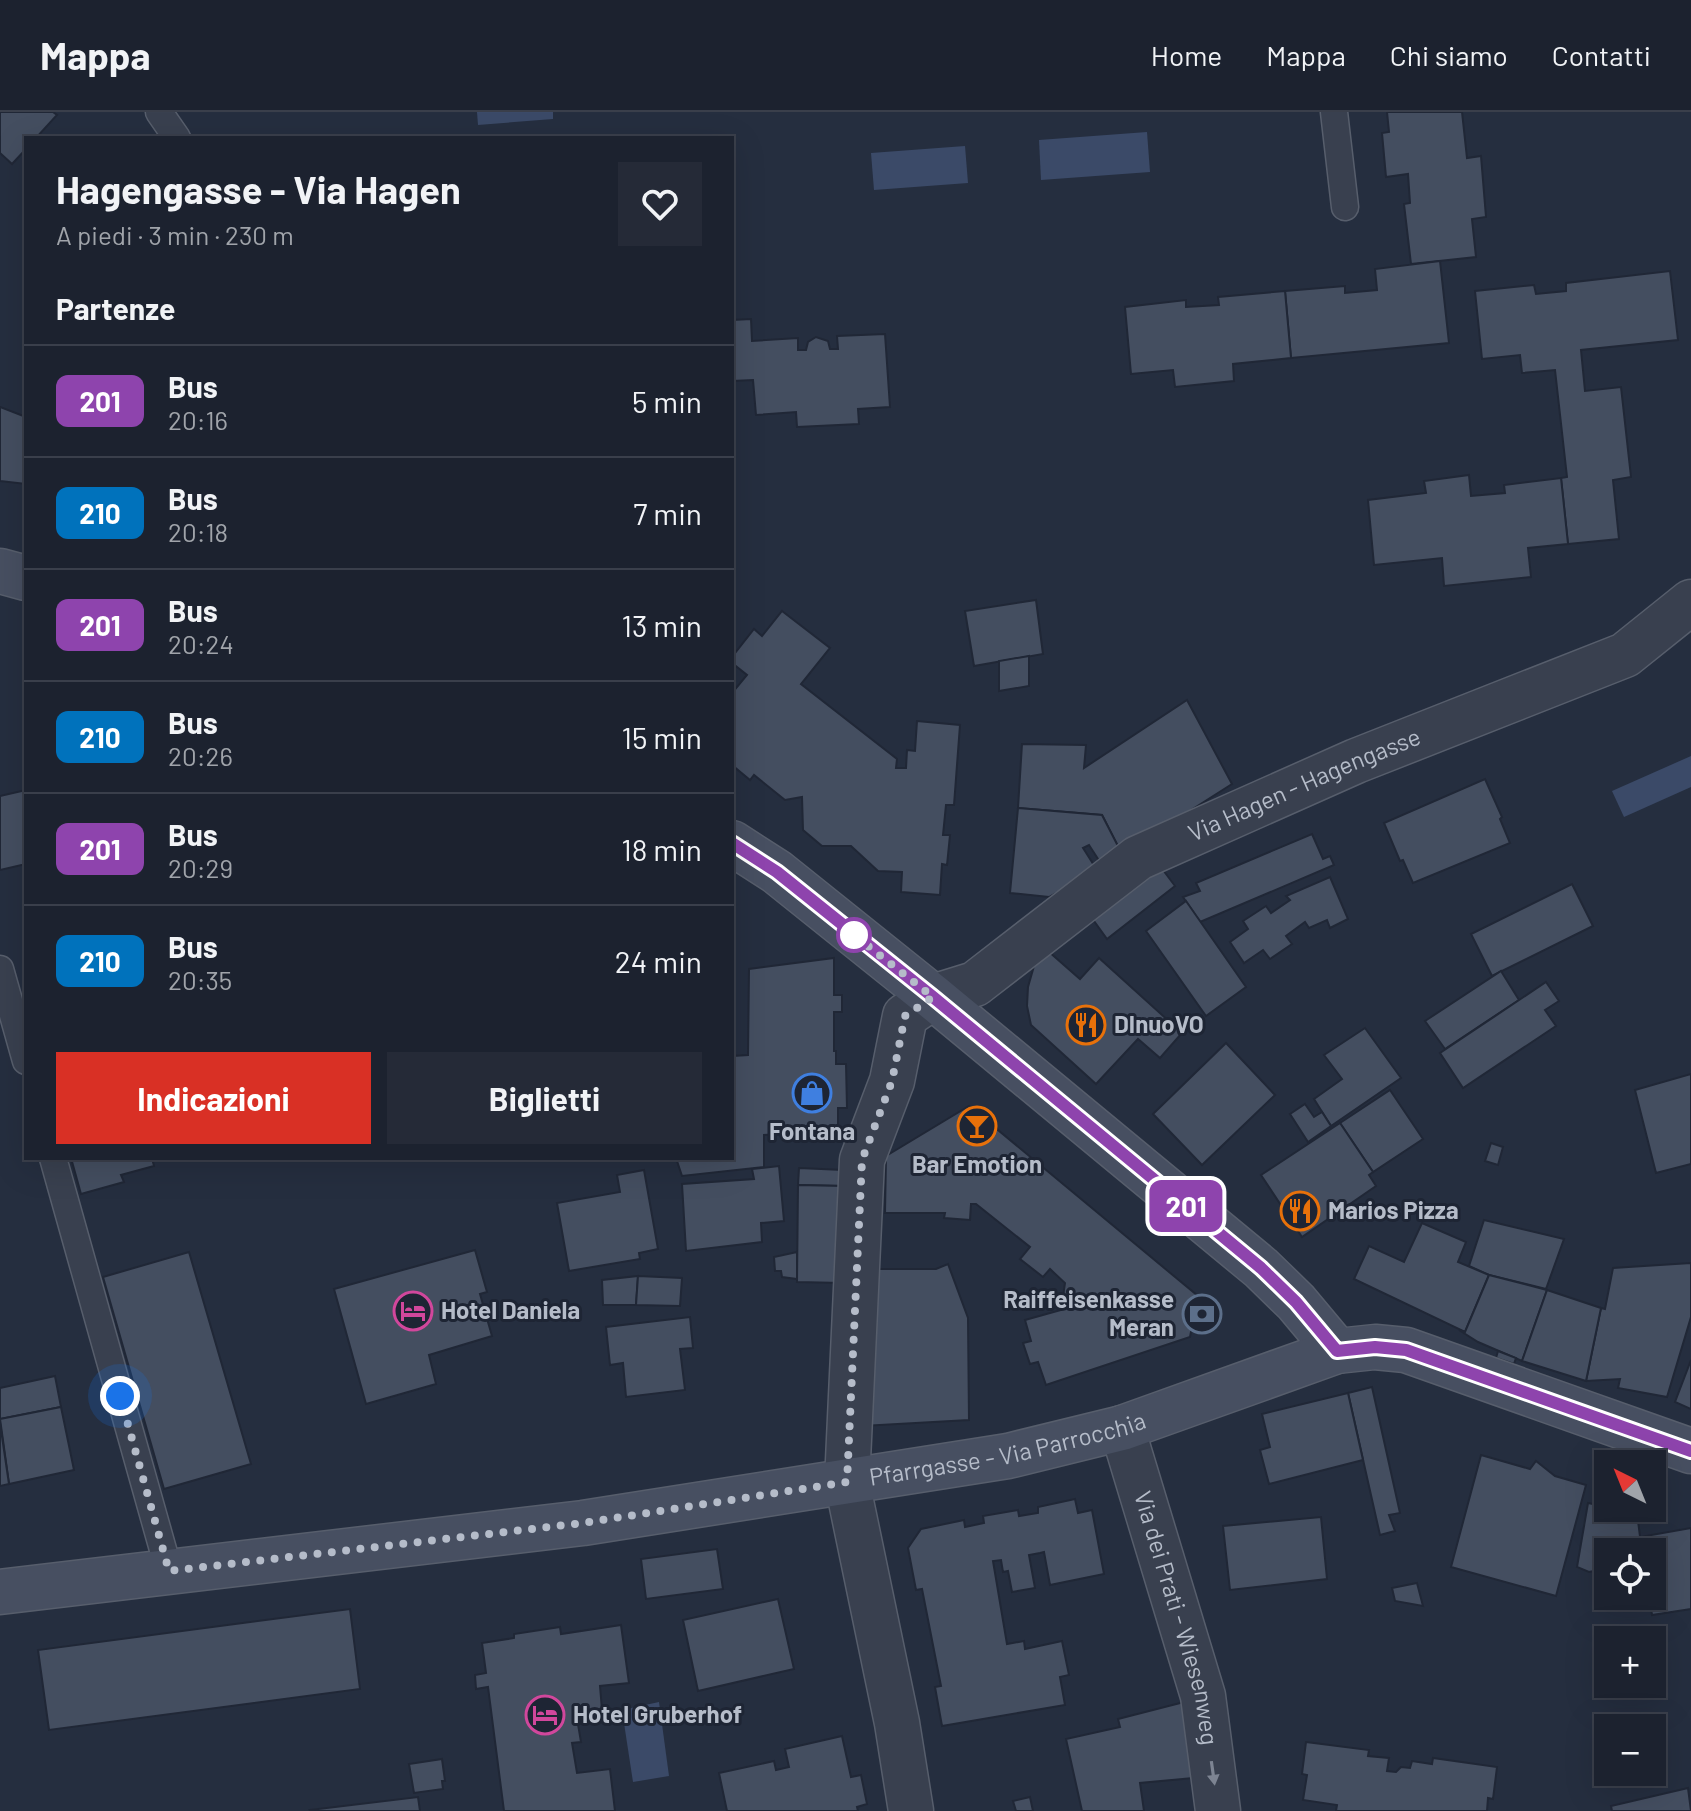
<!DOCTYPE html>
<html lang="it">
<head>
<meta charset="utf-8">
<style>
  :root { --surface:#1c222f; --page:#252a37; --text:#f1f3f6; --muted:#a0a4aa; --line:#3a3f4b; --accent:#d93025 }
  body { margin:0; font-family:Barlow,sans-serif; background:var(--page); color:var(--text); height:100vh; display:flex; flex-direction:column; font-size:30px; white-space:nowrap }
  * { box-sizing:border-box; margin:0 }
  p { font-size:26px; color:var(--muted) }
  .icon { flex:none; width:44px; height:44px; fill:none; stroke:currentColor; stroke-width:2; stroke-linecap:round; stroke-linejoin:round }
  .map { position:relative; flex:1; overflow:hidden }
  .sheet { position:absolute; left:24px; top:24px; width:710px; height:1024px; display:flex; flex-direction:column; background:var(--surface); border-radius:0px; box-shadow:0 8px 32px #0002,0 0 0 2px var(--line) }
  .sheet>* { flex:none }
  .badge { padding:0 16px; border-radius:12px; font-size:28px; line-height:52px }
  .needle { width:52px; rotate:317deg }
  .tools { position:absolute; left:1594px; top:1338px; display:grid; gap:16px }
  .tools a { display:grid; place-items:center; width:72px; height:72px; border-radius:0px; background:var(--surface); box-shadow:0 8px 32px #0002,0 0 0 2px var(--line); font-size:40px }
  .you { position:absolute; width:40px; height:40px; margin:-20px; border:6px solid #fff; border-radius:50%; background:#1a73e8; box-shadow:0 0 0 12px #1a73e833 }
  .map>.badge { position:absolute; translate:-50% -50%; box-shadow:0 0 0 4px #fff }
  h2 { padding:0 32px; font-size:30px; line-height:72px }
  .round { display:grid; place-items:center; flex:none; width:84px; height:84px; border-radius:0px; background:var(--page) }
  .overview { display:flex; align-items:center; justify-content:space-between; height:136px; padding:0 32px }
  h1 { font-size:38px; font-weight:700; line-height:60px }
  .button { display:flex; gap:16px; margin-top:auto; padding:16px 32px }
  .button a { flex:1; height:92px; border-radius:0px; background:var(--accent); color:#fff; font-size:32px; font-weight:700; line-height:92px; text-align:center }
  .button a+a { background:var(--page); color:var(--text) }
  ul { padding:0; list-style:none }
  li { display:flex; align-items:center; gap:24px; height:112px; padding:0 32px; border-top:2px solid var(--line) }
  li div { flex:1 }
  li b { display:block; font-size:30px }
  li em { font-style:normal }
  li .badge { min-width:88px; font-weight:700; text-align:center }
  header { display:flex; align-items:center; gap:48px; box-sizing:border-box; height:112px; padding:0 40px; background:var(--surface); border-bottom:2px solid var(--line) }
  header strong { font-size:38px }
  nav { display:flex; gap:44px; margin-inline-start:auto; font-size:28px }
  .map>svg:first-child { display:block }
  .water { fill:#3b4a68 }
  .building { fill:#444e60; stroke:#202736; stroke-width:2 }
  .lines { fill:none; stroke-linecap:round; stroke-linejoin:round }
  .lane-casing { stroke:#575e6c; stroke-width:29 }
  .street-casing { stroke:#575e6c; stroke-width:47 }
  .secondary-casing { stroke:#575e6c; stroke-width:47 }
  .lane { stroke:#39404f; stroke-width:26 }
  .street { stroke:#39404f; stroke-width:44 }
  .secondary { stroke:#474f61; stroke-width:44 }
  .oneway { fill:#7d8492 }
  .line-casing { stroke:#fff; stroke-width:18 }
  .line { stroke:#8e44ad; stroke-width:12 }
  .walk { stroke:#b5bcc9; stroke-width:8; stroke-dasharray:0 14.4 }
  .stop-dot { fill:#fff; stroke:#8e44ad; stroke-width:4 }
  .labels { text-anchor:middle; stroke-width:6; stroke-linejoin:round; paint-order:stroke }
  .street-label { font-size:24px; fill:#b5bcc9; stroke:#1e2534 }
  .poi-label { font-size:24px; font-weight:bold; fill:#b5bcc9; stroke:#1e2534; text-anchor:start }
</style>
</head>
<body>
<header>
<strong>Mappa</strong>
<nav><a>Home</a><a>Mappa</a><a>Chi siamo</a><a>Contatti</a></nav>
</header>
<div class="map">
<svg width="1691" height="1699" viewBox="0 0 1691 1699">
  <rect width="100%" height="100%" fill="#252e3f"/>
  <!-- water -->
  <g class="water">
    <path d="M477,0H553V7L478,13Z"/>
    <path d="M1147,20L1150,60L1041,68L1039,28Z"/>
    <path d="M965,34L968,71L874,78L871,41Z"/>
    <path d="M1691,644V675L1624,705L1612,679Z"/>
    <path d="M659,1590L669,1664L633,1670L622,1598Z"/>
  </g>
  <!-- building -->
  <g class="building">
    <path d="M0,0H53L57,3L36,26H26V37L12,52L0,41Z"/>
    <path d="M1387,0H1462L1467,46L1481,44L1486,105L1472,107L1476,145L1411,152L1404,92L1410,91L1408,62L1386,65L1382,21L1389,20Z"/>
    <path d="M1440,149L1449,231L1291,246L1285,179L1345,174V181L1377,178L1375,157Z"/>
    <path d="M1670,159L1678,228L1581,238L1585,279L1621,275L1631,365L1613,368L1619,427L1568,432L1561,366L1567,365L1555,258L1522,261L1520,243L1482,247L1475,179L1534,173L1536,182L1566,179V171Z"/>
    <path d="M1285,179L1291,246L1233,252L1234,269L1175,275L1173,258L1131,262L1125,195L1186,188V195L1219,193L1218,185Z"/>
    <path d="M751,207L752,229L798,226V238H806L808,230L816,225L828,229L830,237H838L837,224L885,222L890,295L858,297L859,312L797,315L796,300L756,303L753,268L732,269V208Z"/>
    <path d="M0,295L26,305V372L0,369Z"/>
    <path d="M1469,363L1471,384L1505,381L1504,373L1561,366L1568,432L1528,436L1531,465L1444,474L1442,446L1374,453L1368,388L1426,381L1424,369Z"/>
    <path d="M1036,488L1043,542L974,554L965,499Z"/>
    <path d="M782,499L830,536L801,572L897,647L896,656H906L907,638L915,639L917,609L960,613L954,693H946L943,723H950L947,753L942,752L940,783L901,780L902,760L878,759L851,734H822L803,718L802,685L785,688L754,663L750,668L732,653V581L747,563L732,551V545L754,517L762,524Z"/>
    <path d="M1029,544V574L999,579V549Z"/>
    <path d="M1187,588L1232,672L1122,742L1102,703L1018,696L1022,632L1086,633L1084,656Z"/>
    <path d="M1485,667L1502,705L1500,707L1510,731L1413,771L1403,748L1400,749L1384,711Z"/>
    <path d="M26,678V752L0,758V684Z"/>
    <path d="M1018,696L1102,703L1120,738L1100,750L1089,733L1083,736L1097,758L1049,785L1010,781Z"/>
    <path d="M1312,722L1323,747L1330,744L1334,753L1200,810L1183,785L1200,779L1196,771Z"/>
    <path d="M1157,750L1175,774L1107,827L1089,802Z"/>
    <path d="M1330,765L1348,807L1330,816L1327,808L1309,816L1305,810L1286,824L1292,832L1270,847L1263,838L1244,851L1230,830L1248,817L1243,809L1266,794L1271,801L1290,788L1286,784Z"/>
    <path d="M1572,772L1593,814L1492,864L1471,822Z"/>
    <path d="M1186,789L1246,875L1206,904L1146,819Z"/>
    <path d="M1048,839L1080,867L1099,846L1182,921L1160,946L1138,927L1096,972L1031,913L1027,894L1028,875L1034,854Z"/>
    <path d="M834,846V883H842V900H834V939H836V952H846L847,996H838V1019L764,1023V1055L682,1064L676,1046H732V944L748,943L749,857Z"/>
    <path d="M1501,859L1519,888L1445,937L1425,909Z"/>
    <path d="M1546,870L1559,889L1545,898L1556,914L1463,976L1440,941Z"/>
    <path d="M1365,916L1401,966L1331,1014L1314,987L1342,967L1324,943Z"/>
    <path d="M1226,931L1275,983L1202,1053L1153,1002Z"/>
    <path d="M1691,962V1052L1656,1061L1635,978Z"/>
    <path d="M1390,978L1423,1027L1373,1060L1340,1011Z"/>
    <path d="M1305,992L1314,1005L1322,1000L1331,1014L1308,1030L1290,1002Z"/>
    <path d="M969,994L1198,1184L1190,1225L1046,1273L1038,1250L1030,1252L1023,1231L1031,1229L1025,1208L1061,1198L1065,1171L1050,1157L1043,1165L1020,1147L1030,1135L976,1092H971L970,1108L944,1106L945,1101H885L886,1044Z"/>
    <path d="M1340,1011L1373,1060L1369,1063L1376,1074L1302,1125L1261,1063Z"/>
    <path d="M1491,1031L1503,1035L1498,1053L1485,1049Z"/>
    <path d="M71,1046H152L154,1054L121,1063L124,1070L81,1082Z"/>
    <path d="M779,1054L784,1109L761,1111L762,1130L686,1139L682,1072L754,1067L752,1057Z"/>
    <path d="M799,1056L843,1058V1074L798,1073Z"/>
    <path d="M644,1058L658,1137L639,1141L640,1147L569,1159L557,1091L620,1080L617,1063Z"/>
    <path d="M798,1073L843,1074L842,1171L797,1170Z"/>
    <path d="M1484,1108L1564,1127L1546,1177L1489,1163L1469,1154Z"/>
    <path d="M1422,1111L1466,1130L1458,1150L1489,1163L1465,1220L1354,1167L1369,1134L1404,1150Z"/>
    <path d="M475,1138L487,1180L480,1182L492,1224L429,1243L436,1272L366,1292L334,1177Z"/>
    <path d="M189,1140L251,1352L164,1377L103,1165Z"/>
    <path d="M797,1140V1167L782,1165L781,1159H775L774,1145Z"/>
    <path d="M1691,1151V1205L1667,1285L1618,1276L1620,1267L1586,1269L1601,1196L1605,1197L1613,1156Z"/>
    <path d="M948,1152L968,1206L969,1308L862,1314L874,1157H936Z"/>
    <path d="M1489,1163L1547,1178L1522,1249L1478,1230L1459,1218L1465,1220Z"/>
    <path d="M638,1164L636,1193H603L602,1168Z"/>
    <path d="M638,1164L682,1166L680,1194L636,1193Z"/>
    <path d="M1547,1178L1601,1196L1586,1269L1522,1249Z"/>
    <path d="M690,1205L693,1236L680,1237L685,1278L626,1285L623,1251L610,1253L606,1215Z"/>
    <path d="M1498,1239L1516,1246L1514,1252L1496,1246Z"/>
    <path d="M1691,1248V1297L1675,1290Z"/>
    <path d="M55,1264L61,1295L0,1307V1276Z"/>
    <path d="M1372,1275L1400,1401L1389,1403L1395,1419L1380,1423L1348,1281Z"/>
    <path d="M1348,1281L1363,1348L1269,1372L1260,1338L1270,1335L1262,1302Z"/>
    <path d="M61,1295L74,1358L9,1372L0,1307Z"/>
    <path d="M0,1311L9,1372L0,1374Z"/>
    <path d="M1481,1343L1530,1357L1536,1349L1555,1364L1586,1373L1556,1484L1451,1455Z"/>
    <path d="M1075,1387L1078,1401L1092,1398L1104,1462L1050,1473L1044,1440L1040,1441L1029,1443L1035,1476L1012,1480L1008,1459L1003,1460L1001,1448L993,1449L1007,1532L1024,1529L1025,1537L1062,1529L1069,1563L1060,1565L1065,1593L942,1614L935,1575L941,1574L922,1477L916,1478L908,1436L921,1417L964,1408L965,1415L984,1411L983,1404L1018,1398L1019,1404L1038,1401V1395Z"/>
    <path d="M1588,1391L1637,1401L1642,1440H1608V1456L1589,1460L1577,1455Z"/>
    <path d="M1321,1405L1327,1467L1230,1478L1223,1414Z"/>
    <path d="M1691,1416V1497L1652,1503L1649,1484H1652V1440H1642L1640,1425Z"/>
    <path d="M717,1437L723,1477L646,1487L641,1447Z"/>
    <path d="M1417,1471L1423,1494L1395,1489L1392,1476Z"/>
    <path d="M778,1487L794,1557L698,1579L683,1508Z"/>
    <path d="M350,1497L360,1577L49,1618L38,1538Z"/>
    <path d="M621,1513L629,1571L600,1574L602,1598L598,1599L600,1608L578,1612L581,1630L572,1631L577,1661L610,1657L615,1699H504L488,1575L476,1577L475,1563L486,1561L482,1531L514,1526V1522L560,1515L561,1522Z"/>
    <path d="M1188,1589L1204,1665L1140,1671L1144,1699H1082L1066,1627L1120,1615L1118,1607Z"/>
    <path d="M842,1624L851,1665L861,1663L867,1692L857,1695L858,1699H727L719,1661L774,1649L776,1658L789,1655L785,1637Z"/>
    <path d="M1306,1630L1369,1638L1368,1644L1389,1646L1387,1659L1396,1660L1401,1655L1410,1656L1412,1649L1432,1652L1433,1646L1497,1655L1493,1687L1488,1686L1487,1699H1336L1337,1693L1303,1688L1307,1663L1302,1662Z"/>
    <path d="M442,1647L445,1669H442L443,1677L414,1681L409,1652Z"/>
    <path d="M1688,1676L1691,1699H1612L1611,1694Z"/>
    <path d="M418,1685L420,1699H311L310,1698Z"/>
    <path d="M1030,1685L1033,1699H1016L1013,1689Z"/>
  </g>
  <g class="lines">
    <!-- lane casing -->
    <g class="lane-casing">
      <g id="lane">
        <path d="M159,0L177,26"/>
        <path d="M1334,0L1345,95"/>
        <path d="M0,857L26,949"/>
        <path d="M53,1046L169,1459"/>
      </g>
    </g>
    <!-- street casing -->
    <g class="street-casing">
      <g id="street">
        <path id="s1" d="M1122,1316L1203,1584L1218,1699"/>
        <path id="s2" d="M911,1699L897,1611L847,1370L862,1048L892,969L905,904L933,885L975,872L1138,746L1356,649L1625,543L1691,490"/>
      </g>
    </g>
    <!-- secondary casing -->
    <g class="secondary-casing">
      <g id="secondary">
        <path d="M0,459L26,466"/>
        <path d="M732,731L777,760L933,885L1261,1156L1296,1190L1337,1239"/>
        <path id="s3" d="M0,1480L583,1411L1008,1344L1122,1316L1337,1239L1375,1235L1406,1238L1691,1339"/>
      </g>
    </g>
    <!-- lane -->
    <use href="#lane" class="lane"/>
    <!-- street -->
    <use href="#street" class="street"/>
    <!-- secondary -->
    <use href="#secondary" class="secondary"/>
  </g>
  <!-- one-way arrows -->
  <defs><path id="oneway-solid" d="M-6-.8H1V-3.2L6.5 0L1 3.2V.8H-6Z" transform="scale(2)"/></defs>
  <use class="oneway" href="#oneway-solid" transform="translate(1213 1661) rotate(82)"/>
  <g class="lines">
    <!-- line casing -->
    <g class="line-casing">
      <path id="line" d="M732,731L777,760L933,885L1261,1156L1296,1190L1337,1239L1375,1235L1406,1238L1691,1339"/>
    </g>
    <!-- line -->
    <use href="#line" class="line"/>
    <!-- walk -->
    <path class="walk" d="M120,1284L169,1459L583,1411L847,1370L862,1048L892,969L905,904L933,885L854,823"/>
  </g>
  <!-- icons -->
  <defs>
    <g id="restaurant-ring" transform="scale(2)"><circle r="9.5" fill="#1e2534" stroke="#e8710a" stroke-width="1.5"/><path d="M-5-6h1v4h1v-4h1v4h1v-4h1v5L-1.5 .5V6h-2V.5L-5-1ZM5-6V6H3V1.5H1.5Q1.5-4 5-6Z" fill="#e8710a"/></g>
    <g id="shop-ring" transform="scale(2)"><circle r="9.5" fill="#1e2534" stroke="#3f7fe0" stroke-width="1.5"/><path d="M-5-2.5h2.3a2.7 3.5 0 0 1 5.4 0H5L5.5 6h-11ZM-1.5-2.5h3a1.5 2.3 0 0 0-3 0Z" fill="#3f7fe0"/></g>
    <g id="bar-ring" transform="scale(2)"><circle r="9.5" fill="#1e2534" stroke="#e8710a" stroke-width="1.5"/><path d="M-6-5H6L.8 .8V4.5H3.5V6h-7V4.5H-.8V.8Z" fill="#e8710a"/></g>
    <g id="hotel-ring" transform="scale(2)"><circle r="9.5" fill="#1e2534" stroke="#d1479c" stroke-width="1.5"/><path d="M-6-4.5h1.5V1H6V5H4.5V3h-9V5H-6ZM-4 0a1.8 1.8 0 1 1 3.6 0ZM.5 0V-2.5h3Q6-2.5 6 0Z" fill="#d1479c"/></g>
    <g id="bank-ring" transform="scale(2)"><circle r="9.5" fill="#1e2534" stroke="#5c6f8a" stroke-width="1.5"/><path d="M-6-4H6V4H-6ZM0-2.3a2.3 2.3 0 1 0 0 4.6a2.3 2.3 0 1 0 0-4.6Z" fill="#5c6f8a"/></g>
  </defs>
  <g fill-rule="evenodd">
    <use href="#restaurant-ring" x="1086" y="913"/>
    <use href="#shop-ring" x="812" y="981"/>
    <use href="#bar-ring" x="977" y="1014"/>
    <use href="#restaurant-ring" x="1300" y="1099"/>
    <use href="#hotel-ring" x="413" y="1199"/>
    <use href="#bank-ring" x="1202" y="1202"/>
    <use href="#hotel-ring" x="545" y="1603"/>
  </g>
  <!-- markers -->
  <circle class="stop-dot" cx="854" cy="823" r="16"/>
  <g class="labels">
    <!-- street labels -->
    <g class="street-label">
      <text dy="8" stroke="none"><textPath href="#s2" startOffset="1274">Via Hagen - Hagengasse</textPath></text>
      <text dy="8" stroke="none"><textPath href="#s3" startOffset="1018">Pfarrgasse - Via Parrocchia</textPath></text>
      <text dy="8" stroke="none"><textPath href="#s1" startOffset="198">Via dei Prati - Wiesenweg</textPath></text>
    </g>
    <!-- poi labels -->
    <g class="poi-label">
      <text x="1114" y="921">DInuoVO</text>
      <text x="812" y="1028" text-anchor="middle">Fontana</text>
      <text x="977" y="1061" text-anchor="middle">Bar Emotion</text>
      <text x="1328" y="1107">Marios Pizza</text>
      <text x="1174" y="1196" text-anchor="end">Raiffeisenkasse<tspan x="1174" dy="28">Meran</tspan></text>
      <text x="441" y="1207">Hotel Daniela</text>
      <text x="573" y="1611">Hotel Gruberhof</text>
    </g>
  </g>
</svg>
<div class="tools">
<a><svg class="needle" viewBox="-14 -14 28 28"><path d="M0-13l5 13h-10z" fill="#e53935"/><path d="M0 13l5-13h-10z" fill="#a0a4aa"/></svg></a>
<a><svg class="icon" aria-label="locate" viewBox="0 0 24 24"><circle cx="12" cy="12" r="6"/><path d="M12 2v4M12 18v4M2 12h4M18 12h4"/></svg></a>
<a>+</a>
<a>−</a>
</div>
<div class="you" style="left:120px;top:1284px"></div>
<b class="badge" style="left:1186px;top:1094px;background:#8e44ad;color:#fff">201</b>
<section class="sheet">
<div class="overview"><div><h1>Hagengasse - Via Hagen</h1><p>A piedi · 3 min · 230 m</p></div><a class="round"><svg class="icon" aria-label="heart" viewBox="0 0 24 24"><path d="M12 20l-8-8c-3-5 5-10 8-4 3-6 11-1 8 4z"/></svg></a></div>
<h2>Partenze</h2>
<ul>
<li><span class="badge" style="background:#8e44ad;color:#fff">201</span><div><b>Bus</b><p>20:16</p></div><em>5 min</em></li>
<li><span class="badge" style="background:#0072bc;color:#fff">210</span><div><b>Bus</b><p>20:18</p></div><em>7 min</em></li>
<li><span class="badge" style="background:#8e44ad;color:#fff">201</span><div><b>Bus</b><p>20:24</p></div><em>13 min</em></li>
<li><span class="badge" style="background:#0072bc;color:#fff">210</span><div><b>Bus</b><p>20:26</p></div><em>15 min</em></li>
<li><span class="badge" style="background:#8e44ad;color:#fff">201</span><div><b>Bus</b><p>20:29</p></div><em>18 min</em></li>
<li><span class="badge" style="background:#0072bc;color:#fff">210</span><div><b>Bus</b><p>20:35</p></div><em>24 min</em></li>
</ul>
<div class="button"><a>Indicazioni</a><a>Biglietti</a></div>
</section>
</div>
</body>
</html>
